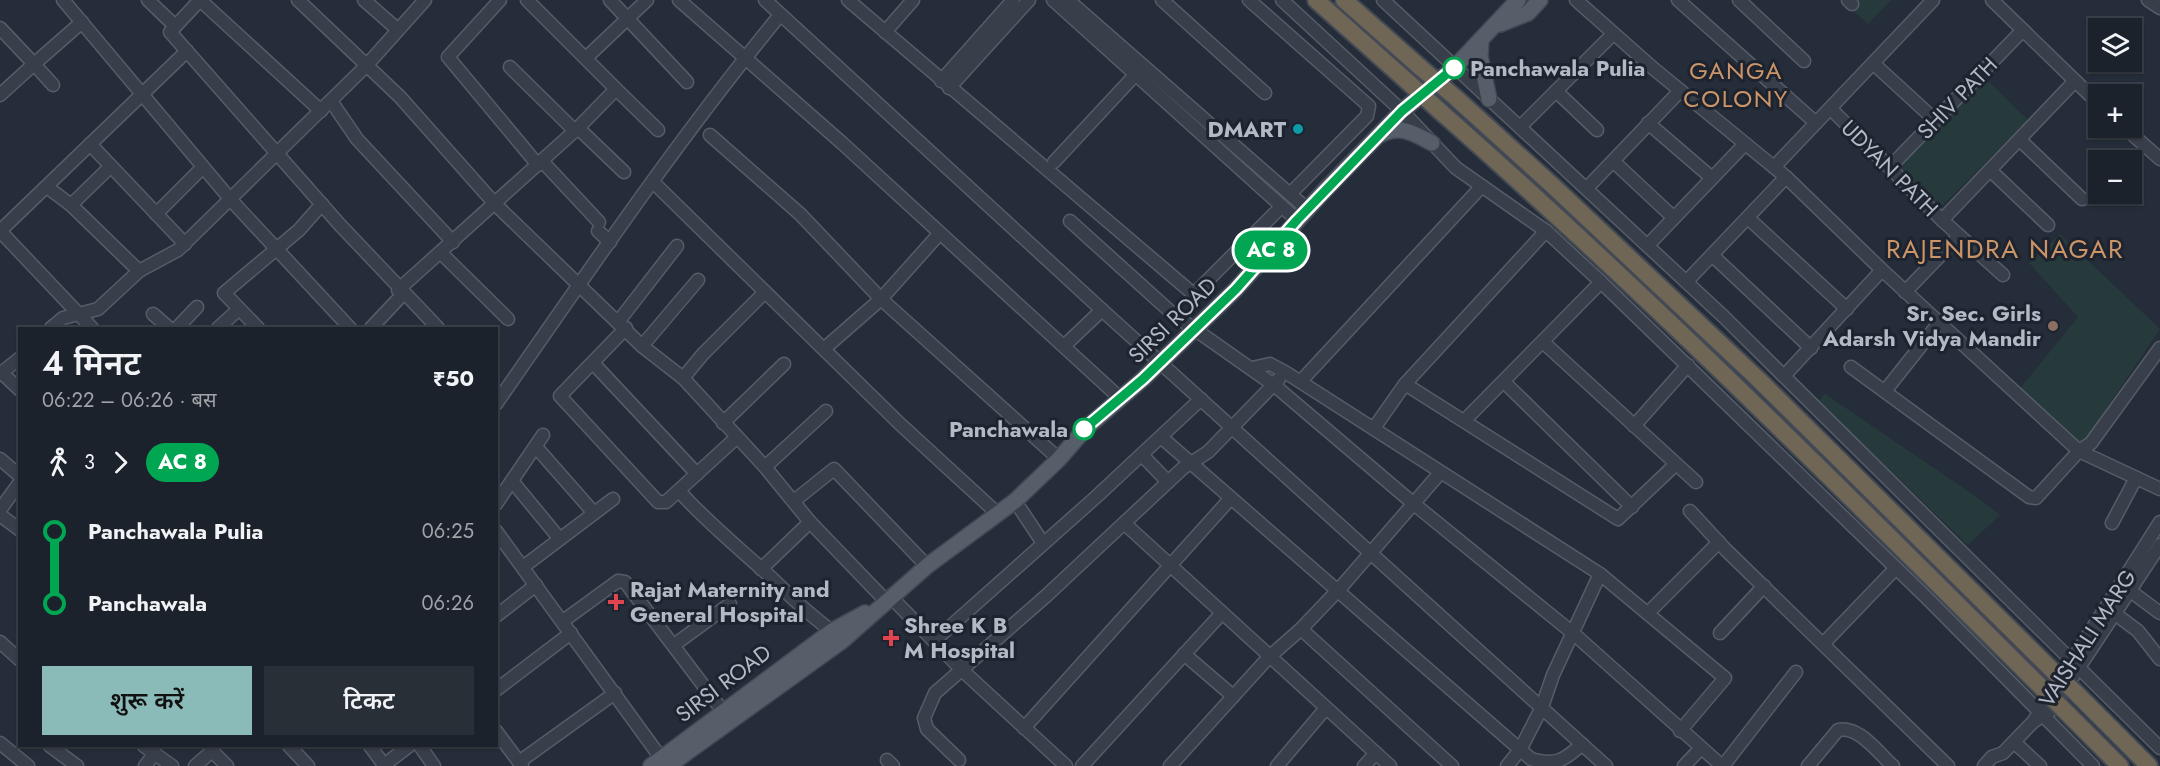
<!DOCTYPE html>
<html lang="hi">
<head>
<meta charset="utf-8">
<style>
  :root { --surface:#1b222b; --page:#282f37; --text:#f1f3f6; --muted:#a0a4a9; --line:#393f47; --accent:#8bbbb9 }
  body { margin:0; font-family:Jost,"Noto Sans Devanagari",sans-serif; background:var(--page); color:var(--text); height:100vh; display:flex; flex-direction:column; font-size:22px; white-space:nowrap }
  * { box-sizing:border-box; margin:0 }
  p { font-size:20px; color:var(--muted) }
  .icon { flex:none; width:33px; height:33px; fill:none; stroke:currentColor; stroke-width:2; stroke-linecap:round; stroke-linejoin:round }
  .map { position:relative; flex:1; overflow:hidden }
  .details { position:absolute; left:18px; top:327px; width:480px; height:420px; display:flex; flex-direction:column; background:var(--surface); border-radius:0px; box-shadow:0 2px 4px #0004,0 0 0 2px var(--line) }
  .details>* { flex:none }
  .badge { padding:0 12px; border-radius:20px; font-size:21px; line-height:39px }
  .tools { position:absolute; left:2088px; top:18px; display:grid; gap:12px }
  .tools a { display:grid; place-items:center; width:54px; height:54px; border-radius:0px; background:var(--surface); box-shadow:0 2px 4px #0004,0 0 0 2px var(--line); font-size:30px }
  .map>.badge { position:absolute; translate:-50% -50%; box-shadow:0 0 0 3px #fff }
  .legs { display:flex; align-items:center; gap:9px; height:66px; padding:0 24px; font-size:20px }
  .legs p { margin-inline-start:auto }
  .summary { display:flex; align-items:center; justify-content:space-between; height:102px; padding:0 24px }
  h1 { font-size:33px; font-weight:600; line-height:45px }
  .cta { display:flex; gap:12px; margin-top:auto; padding:12px 24px }
  .cta a { flex:1; height:69px; border-radius:0px; background:var(--accent); color:#111; font-size:24px; font-weight:600; line-height:69px; text-align:center }
  .cta a+a { background:var(--page); color:var(--text) }
  ul { padding:0 24px; list-style:none }
  li { display:flex; align-items:center; gap:21px; height:72px; font-size:22px }
  li i { display:grid; place-items:center; width:9px; height:100%; margin:0 8px; background:currentColor }
  li i::after { content:''; width:15px; height:15px; margin:-8px; border:4px solid; border-radius:50%; background:var(--surface) }
  li p { margin-inline-start:auto }
  li:first-child i { background:linear-gradient(#0000 50%,currentColor 0) }
  li:last-child i { background:linear-gradient(currentColor 50%,#0000 0) }
  .map>svg:first-child { display:block }
  .green { fill:#273a3b }
  .lines { fill:none; stroke-linecap:round; stroke-linejoin:round }
  .minor-casing { stroke:#565d68; stroke-width:15 }
  .major-casing { stroke:#414853; stroke-width:18 }
  .highway-casing { stroke:#434a55; stroke-width:20 }
  .minor { stroke:#383f4a; stroke-width:12 }
  .major { stroke:#565e6a; stroke-width:15 }
  .highway { stroke:#6f6655; stroke-width:16 }
  .highway-bridge-casing { stroke:#434a55; stroke-width:20; stroke-linecap:butt }
  .highway-bridge { stroke:#6f6655; stroke-width:16 }
  .line-1-casing { stroke:#fff; stroke-width:14 }
  .line-1 { stroke:#00a651; stroke-width:9 }
  .stop-1-dot { fill:#fff; stroke:#00a651; stroke-width:3 }
  .culture-dot { fill:#0f9aa8; stroke:#1d242f; stroke-width:2 }
  .education-dot { fill:#8d6e63; stroke:#1d242f; stroke-width:2 }
  .health-dot { fill:#e0444e; stroke:#1d242f; stroke-width:2 }
  .labels { text-anchor:middle; stroke-width:6; stroke-linejoin:round; paint-order:stroke }
  .stop-label { font-size:22px; font-weight:bold; fill:#b3bac6; stroke:#1d242f; text-anchor:start }
  .street-label { font-size:22px; fill:#b3bac6; stroke:#1d242f }
  .poi-label { font-size:22px; font-weight:bold; fill:#b3bac6; stroke:#1d242f; text-anchor:end }
  .neighbourhood-label { font-size:24px; letter-spacing:1.5px; fill:#cc9568; stroke:#1d242f }
  .quarter-label { font-size:26px; letter-spacing:1.5px; fill:#cc9568; stroke:#1d242f }
</style>
</head>
<body>
<div class="map">
<svg width="2160" height="766" viewBox="0 0 2160 766">
  <rect width="100%" height="100%" fill="#242d39"/>
  <!-- green -->
  <g class="green">
    <path d="M1842,0H1891L1868,24Z"/>
    <path d="M1984,77L2028,120L1939,209L1897,166Z"/>
    <path d="M2060,234L2160,329L2082,445L2018,391L2078,317L2029,263Z"/>
    <path d="M1825,394L1978,498L2000,515L1968,545L1818,401Z"/>
  </g>
  <g class="lines">
    <!-- minor casing -->
    <g class="minor-casing">
      <g id="minor">
        <path d="M63,0L231,200L350,328"/>
        <path d="M148,0L175,26"/>
        <path d="M200,0L170,32L340,225L438,328"/>
        <path d="M200,0L321,111"/>
        <path d="M298,0L400,97L495,204L642,346L683,378L765,467L810,522L886,601"/>
        <path d="M364,0L397,29"/>
        <path d="M500,0L448,57L538,165"/>
        <path d="M610,0L687,82"/>
        <path d="M679,0L842,143L1121,399"/>
        <path d="M765,0L1102,310L1606,766"/>
        <path d="M848,0L1191,292H1196L1282,206"/>
        <path d="M1053,0L1297,220"/>
        <path d="M1068,0L1307,209"/>
        <path d="M1162,0L1265,93"/>
        <path d="M1249,0L1369,106L1367,116L1290,194"/>
        <path d="M1282,0L1402,111L1456,168L1546,231L1601,282L1928,599L2093,766"/>
        <path d="M1383,0L1724,317L2160,748"/>
        <path d="M1576,0L1654,69L1786,177L1882,270L2079,451L2160,489"/>
        <path d="M1678,0L1816,123"/>
        <path d="M1739,0L1804,61"/>
        <path d="M1848,0L1852,4"/>
        <path d="M1992,0L2098,103"/>
        <path d="M2148,0L2160,8"/>
        <path d="M0,28L34,64L82,22"/>
        <path d="M885,32L913,0"/>
        <path d="M586,58L647,0"/>
        <path d="M1874,64L1935,120"/>
        <path d="M510,67L575,131"/>
        <path d="M941,81L1013,0"/>
        <path d="M949,88L1029,0"/>
        <path d="M616,89L658,130"/>
        <path d="M1556,91L1597,130"/>
        <path d="M0,95L34,64L53,85"/>
        <path d="M331,101L357,139L453,242"/>
        <path d="M1831,109L1942,220L2003,275"/>
        <path d="M1648,123L1712,178"/>
        <path d="M1520,127L1613,34"/>
        <path d="M578,128L624,172"/>
        <path d="M2125,128L2160,159"/>
        <path d="M710,135L800,214L881,299L1059,459"/>
        <path d="M2020,140L2082,199"/>
        <path d="M90,144L185,244"/>
        <path d="M542,161L599,222"/>
        <path d="M1613,161L1674,218"/>
        <path d="M1054,162L1136,74"/>
        <path d="M1774,167L1933,0"/>
        <path d="M1890,167L2023,30"/>
        <path d="M1990,170L2048,225"/>
        <path d="M654,183L900,424L998,514"/>
        <path d="M47,187L71,205L139,271"/>
        <path d="M1587,188L1680,91"/>
        <path d="M71,205L111,166"/>
        <path d="M156,214L203,167"/>
        <path d="M1748,218L1847,309"/>
        <path d="M1942,220L2075,81"/>
        <path d="M1070,221L1173,314L1274,385L1414,504L1574,634L1722,766"/>
        <path d="M0,231L187,51"/>
        <path d="M0,231L92,328"/>
        <path d="M598,231L610,242"/>
        <path d="M1648,245L1744,145"/>
        <path d="M441,253L508,319"/>
        <path d="M1713,256L1811,348"/>
        <path d="M1687,281L1786,177"/>
        <path d="M398,290L578,128L616,89L527,0"/>
        <path d="M1905,292L1959,236"/>
        <path d="M153,314L169,328"/>
        <path d="M618,322L677,246"/>
        <path d="M51,328L63,318L98,309L139,271L178,250L366,66L425,0"/>
        <path d="M177,328L197,307"/>
        <path d="M218,328L239,309"/>
        <path d="M258,328L224,293L299,230L322,204"/>
        <path d="M371,328L403,294"/>
        <path d="M626,328L560,396L658,502H666L736,438"/>
        <path d="M1543,342L1696,482"/>
        <path d="M642,346L698,280"/>
        <path d="M1064,346L1102,310"/>
        <path d="M825,348L881,299L940,233"/>
        <path d="M593,363L697,474"/>
        <path d="M1851,367L2029,497L2036,498L2079,451L2091,443L2160,348"/>
        <path d="M1252,368L1270,364L1285,372L1600,574L1725,678L1680,731"/>
        <path d="M2,373L20,390"/>
        <path d="M0,374L20,358"/>
        <path d="M1784,376L1882,270"/>
        <path d="M683,378L703,354L765,292"/>
        <path d="M1301,381L1482,186"/>
        <path d="M1504,382L1632,507"/>
        <path d="M1405,384L1618,519L1676,464"/>
        <path d="M1885,391L1939,323"/>
        <path d="M496,404C588,272 678,139 780,15"/>
        <path d="M1464,421L1601,282"/>
        <path d="M723,423L784,364"/>
        <path d="M1634,426L1688,365"/>
        <path d="M1374,428L1405,384L1546,231"/>
        <path d="M1161,437L1531,759C1555,766 1564,761 1582,744"/>
        <path d="M536,447L594,513"/>
        <path d="M1142,455L1168,482"/>
        <path d="M0,459L20,476"/>
        <path d="M765,467L826,411"/>
        <path d="M512,481L559,538"/>
        <path d="M679,491C705,520 734,544 763,570C786,591 806,613 832,631"/>
        <path d="M794,501L834,469L927,566"/>
        <path d="M1015,501L1043,543"/>
        <path d="M496,504L543,435"/>
        <path d="M0,510L20,482"/>
        <path d="M1690,511L1726,550L1948,766"/>
        <path d="M0,515L20,530"/>
        <path d="M1124,523L1390,766"/>
        <path d="M2112,523L2136,478"/>
        <path d="M496,531L666,765"/>
        <path d="M523,567L613,499"/>
        <path d="M761,569L810,522"/>
        <path d="M2125,587L2160,613"/>
        <path d="M890,596L963,671L1066,766"/>
        <path d="M2110,610L2138,631L2160,659"/>
        <path d="M1648,613L1719,542"/>
        <path d="M496,616L536,585"/>
        <path d="M563,621L618,581L625,582L722,710"/>
        <path d="M1301,629L1452,766"/>
        <path d="M1720,633L1764,586"/>
        <path d="M934,641L1096,497L1201,399"/>
        <path d="M0,642L20,660"/>
        <path d="M1823,644L1896,568"/>
        <path d="M674,645L730,604"/>
        <path d="M1184,654L1233,696"/>
        <path d="M496,690L571,633"/>
        <path d="M2035,719L2160,522"/>
        <path d="M1024,728L1231,498"/>
        <path d="M496,731L522,766"/>
        <path d="M2014,742L2040,766"/>
        <path d="M0,743L28,766"/>
        <path d="M50,746L77,766"/>
        <path d="M144,746L172,766"/>
        <path d="M289,746L308,766"/>
        <path d="M370,746L384,765L409,746"/>
        <path d="M420,746L434,766"/>
        <path d="M887,760L893,766"/>
        <path d="M959,760L927,729L924,718L935,693L1046,596L1183,468L1208,452L1279,379"/>
        <path d="M519,762L615,693"/>
        <path d="M145,766L155,753"/>
        <path d="M195,766L212,751L227,766"/>
        <path d="M1082,766L1222,613"/>
        <path d="M1170,766L1269,657L1301,629L1342,586L1440,473"/>
        <path d="M1277,766L1326,708"/>
        <path d="M1364,766L1376,753"/>
        <path d="M1507,766L1520,750L1542,707L1553,675L1600,574"/>
        <path d="M1684,766L1701,748"/>
        <path d="M1723,766L1796,672"/>
        <path d="M1808,766L1838,730C1859,725 1878,753 1893,766"/>
        <path d="M1984,766L1992,757L2003,753L2033,722L2050,711L2160,545"/>
      </g>
    </g>
    <!-- major casing -->
    <g class="major-casing">
      <g id="major">
        <path d="M1500,24L1528,13L1540,0"/>
        <path d="M1481,40L1480,56L1489,99"/>
        <path d="M1380,135C1399,124 1414,133 1432,143"/>
        <path d="M651,766L832,631L865,613"/>
        <path d="M668,766L842,641L927,566L1015,501L1059,459L1085,429L1143,379L1236,289L1324,191L1402,111L1454,68L1518,0"/>
      </g>
    </g>
    <!-- highway casing -->
    <g class="highway-casing">
      <g id="highway">
        <path d="M1316,0L1408,82"/>
        <path d="M1344,0L1421,68"/>
        <path d="M1456,98L1552,185L1758,379L2057,675"/>
        <path d="M1441,112C1650,296 1847,494 2044,690"/>
        <path d="M2075,692L2149,766"/>
        <path d="M2063,709L2120,766"/>
      </g>
    </g>
    <!-- minor -->
    <use href="#minor" class="minor"/>
    <!-- major -->
    <use href="#major" class="major"/>
    <!-- highway -->
    <use href="#highway" class="highway"/>
    <!-- highway-bridge casing -->
    <g class="highway-bridge-casing">
      <g id="highway-bridge">
        <path d="M1421,68L1456,98"/>
        <path d="M1408,82L1441,112"/>
        <path d="M2057,675L2075,692"/>
        <path d="M2044,690L2063,709"/>
      </g>
    </g>
    <!-- highway-bridge -->
    <use href="#highway-bridge" class="highway-bridge"/>
  </g>
  <g class="lines">
    <!-- line-1 casing -->
    <g class="line-1-casing">
      <path id="line-1" d="M1084,429L1143,379L1236,289L1297,220L1402,111L1454,68"/>
    </g>
    <!-- line-1 -->
    <use href="#line-1" class="line-1"/>
  </g>
  <!-- markers -->
  <g class="stop-1-dot">
    <circle cx="1454" cy="68" r="10"/>
    <circle cx="1084" cy="429" r="10"/>
  </g>
  <circle class="culture-dot" cx="1298" cy="129" r="6"/>
  <circle class="education-dot" cx="2053" cy="326" r="6"/>
  <g class="health-dot">
    <path d="M613 593h6v6h6v6h-6v6h-6v-6h-6v-6h6z"/>
    <path d="M888 629h6v6h6v6h-6v6h-6v-6h-6v-6h6z"/>
  </g>
  <g class="labels">
    <!-- stop labels -->
    <g class="stop-label">
      <text x="1470" y="76">Panchawala Pulia</text>
      <text x="1068" y="437" text-anchor="end">Panchawala</text>
    </g>
    <!-- street labels -->
    <g class="street-label">
      <text transform="translate(1957 98) rotate(-46)" y="8">SHIV PATH</text>
      <text transform="translate(1890 168) rotate(45)" y="8">UDYAN PATH</text>
      <text transform="translate(1172 320) rotate(-44)" y="8">SIRSI ROAD</text>
      <text transform="translate(2087 638) rotate(-57)" y="8">VAISHALI MARG</text>
      <text transform="translate(723 683) rotate(-37)" y="8">SIRSI ROAD</text>
    </g>
    <!-- poi labels -->
    <g class="poi-label">
      <text x="1286" y="137">DMART</text>
      <text x="2041" y="321">Sr. Sec. Girls<tspan x="2041" dy="25">Adarsh Vidya Mandir</tspan></text>
      <text x="630" y="597" text-anchor="start">Rajat Maternity and<tspan x="630" dy="25">General Hospital</tspan></text>
      <text x="904" y="633" text-anchor="start">Shree K B<tspan x="904" dy="25">M Hospital</tspan></text>
    </g>
    <!-- neighbourhood labels -->
    <g class="neighbourhood-label">
      <text x="1736" y="79">GANGA<tspan x="1736" dy="28">COLONY</tspan></text>
    </g>
    <!-- quarter labels -->
    <g class="quarter-label">
      <text x="2005" y="258">RAJENDRA NAGAR</text>
    </g>
  </g>
</svg>
<div class="tools">
<a><svg class="icon" aria-label="layers" viewBox="0 0 24 24"><path d="M12 4l9 5-9 5-9-5zM3 14l9 5 9-5"/></svg></a>
<a>+</a>
<a>−</a>
</div>
<b class="badge" style="left:1271px;top:250px;background:#00a651;color:#fff">AC 8</b>
<section class="details">
<div class="summary"><div><h1>4 मिनट</h1><p>06:22 – 06:26 · बस</p></div><b>₹50</b></div>
<div class="legs"><svg class="icon" aria-label="walk" viewBox="0 0 24 24"><circle cx="13" cy="4" r="2"/><path d="M13 8l-2 6 4 7M11 14l-3 7M7 12l3-4h3l4 4"/></svg>3<svg class="icon" aria-label="forward" viewBox="0 0 24 24"><path d="M9 5l7 7-7 7"/></svg><b class="badge" style="background:#00a651;color:#fff">AC 8</b></div>
<ul>
<li><i style="color:#00a651"></i><b>Panchawala Pulia</b><p>06:25</p></li>
<li><i style="color:#00a651"></i><b>Panchawala</b><p>06:26</p></li>
</ul>
<div class="cta"><a>शुरू करें</a><a>टिकट</a></div>
</section>
</div>
</body>
</html>
